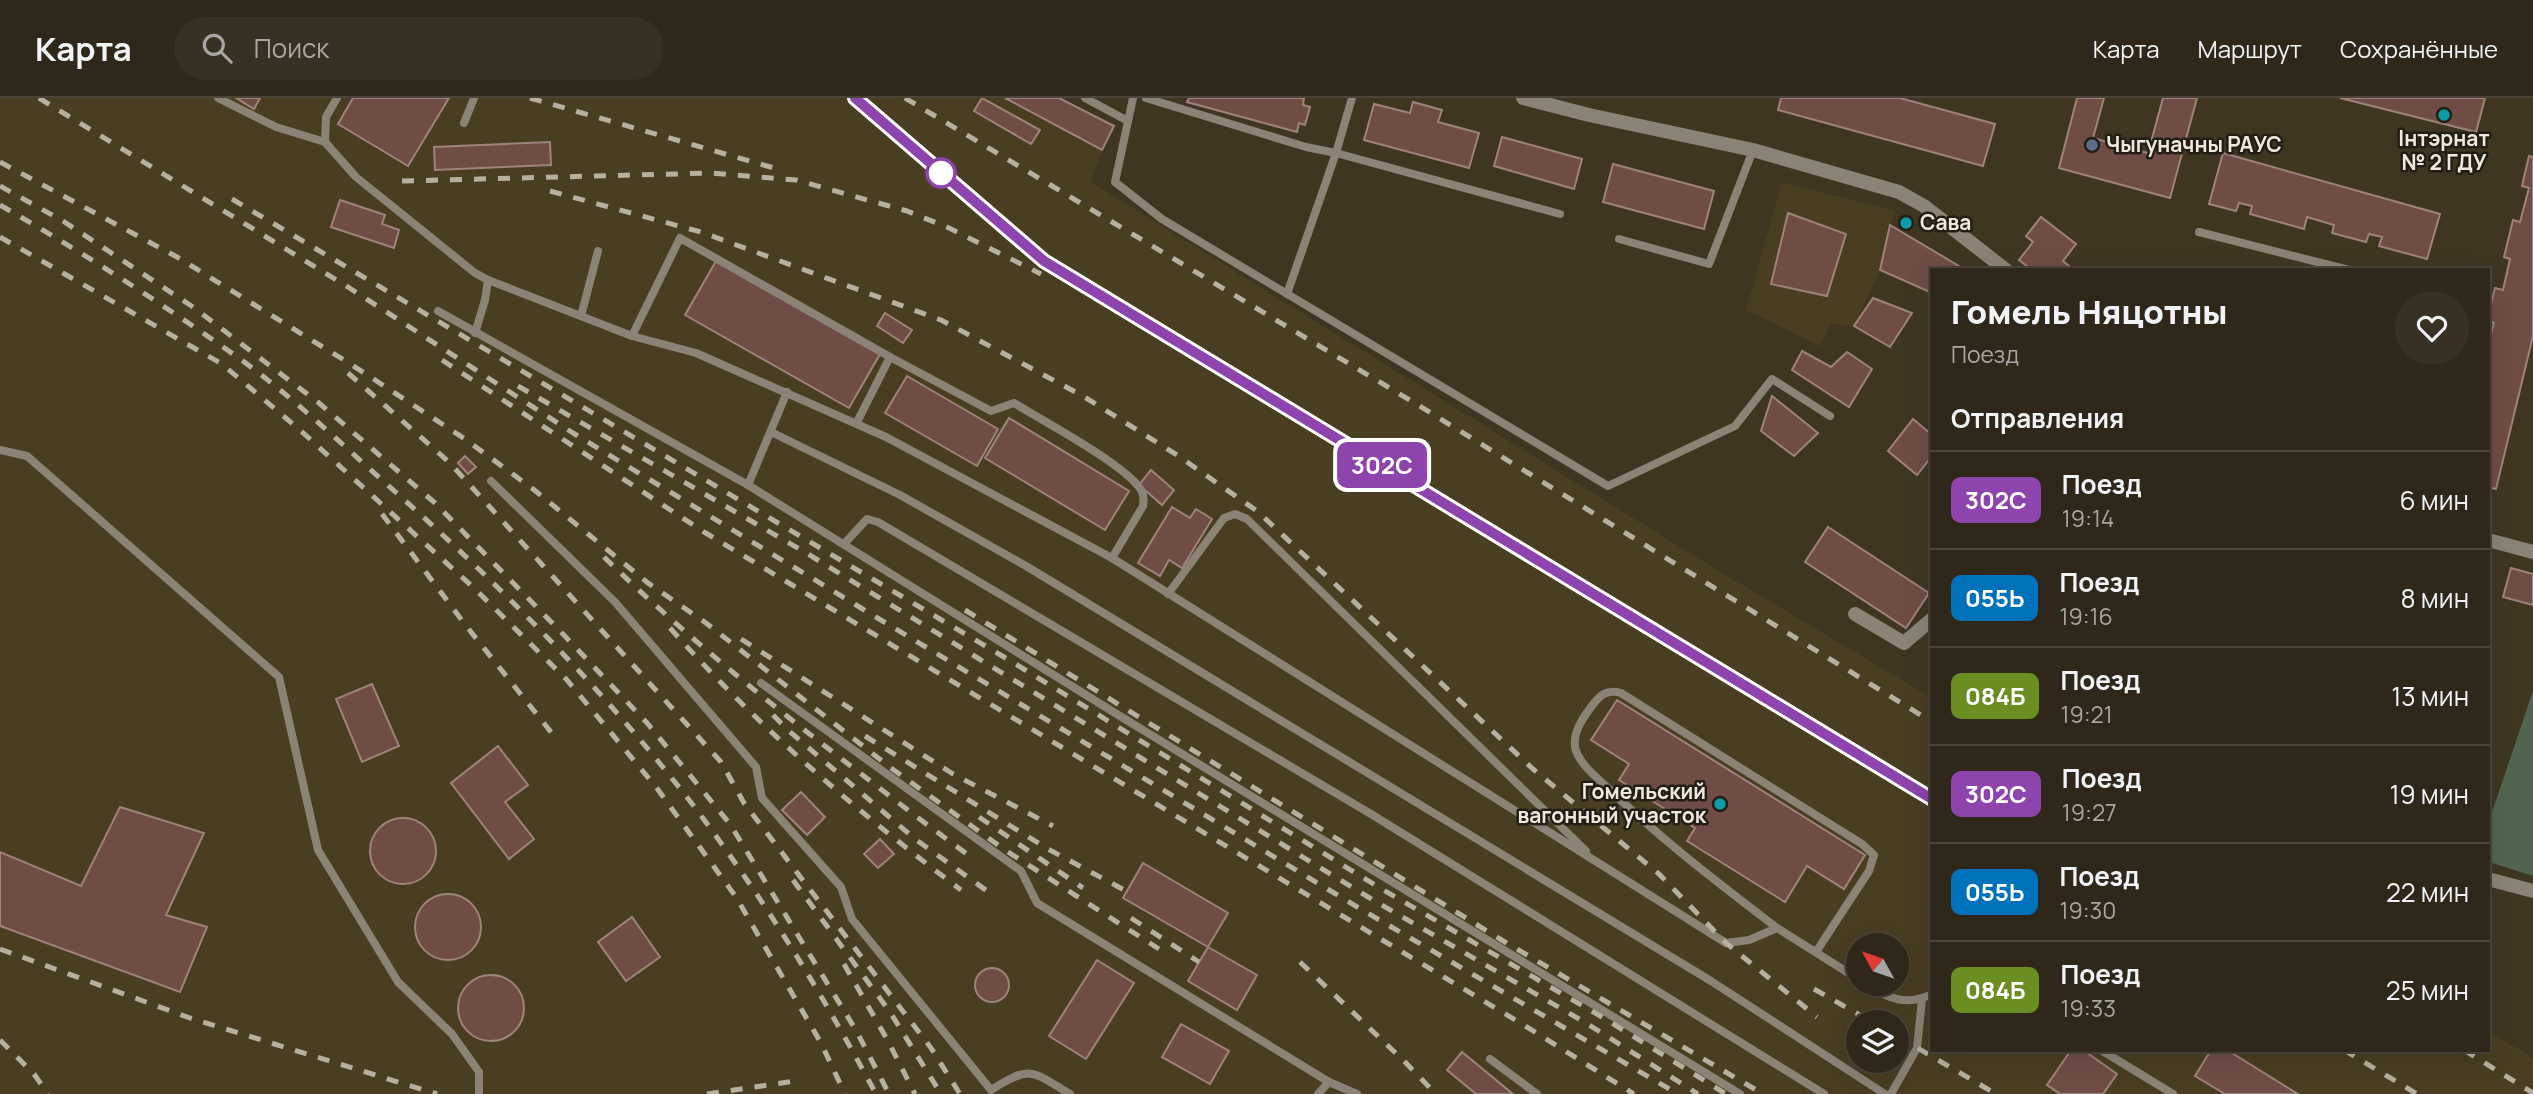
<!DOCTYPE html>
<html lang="ru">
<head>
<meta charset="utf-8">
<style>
  :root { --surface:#2f281a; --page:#373023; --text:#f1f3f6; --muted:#a7a6a2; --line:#4a4439 }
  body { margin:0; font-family:Manrope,sans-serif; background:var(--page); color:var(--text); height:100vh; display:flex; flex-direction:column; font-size:26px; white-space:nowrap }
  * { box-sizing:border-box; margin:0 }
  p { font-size:23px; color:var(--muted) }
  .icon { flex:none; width:38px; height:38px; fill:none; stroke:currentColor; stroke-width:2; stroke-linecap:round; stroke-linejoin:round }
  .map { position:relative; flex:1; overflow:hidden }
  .side { position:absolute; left:1930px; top:170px; width:560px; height:784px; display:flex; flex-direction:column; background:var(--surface); border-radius:0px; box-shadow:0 7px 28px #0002,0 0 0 2px var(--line) }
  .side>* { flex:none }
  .badge { padding:0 14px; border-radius:10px; font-size:24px; line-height:46px }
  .needle { width:46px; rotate:310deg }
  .tools { position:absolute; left:1846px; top:835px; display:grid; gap:14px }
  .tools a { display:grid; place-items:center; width:63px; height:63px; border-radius:50%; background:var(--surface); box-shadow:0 7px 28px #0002,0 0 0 2px var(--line); font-size:35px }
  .map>.badge { position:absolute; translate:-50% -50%; box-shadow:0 0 0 4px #fff }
  h2 { padding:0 21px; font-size:26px; line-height:63px }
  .round { display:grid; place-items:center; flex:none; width:74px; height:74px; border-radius:37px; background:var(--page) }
  .summary { display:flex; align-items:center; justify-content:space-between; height:119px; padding:0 21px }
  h1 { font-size:33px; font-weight:800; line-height:52px }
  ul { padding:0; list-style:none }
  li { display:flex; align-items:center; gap:21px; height:98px; padding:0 21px; border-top:2px solid var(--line) }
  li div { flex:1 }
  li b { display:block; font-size:26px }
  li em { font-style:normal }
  li .badge { min-width:77px; font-weight:700; text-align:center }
  header { display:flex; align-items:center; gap:42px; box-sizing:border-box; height:98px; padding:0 35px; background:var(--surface); border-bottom:2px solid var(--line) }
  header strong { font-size:33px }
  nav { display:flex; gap:38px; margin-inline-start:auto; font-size:24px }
  .search { width:490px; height:63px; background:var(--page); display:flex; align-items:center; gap:18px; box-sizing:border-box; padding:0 24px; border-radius:38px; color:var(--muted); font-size:26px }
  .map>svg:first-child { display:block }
  .built { fill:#493e22; fill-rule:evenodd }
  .green { fill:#516550 }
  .building { fill:#6f4d45; stroke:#9e837c; stroke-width:2 }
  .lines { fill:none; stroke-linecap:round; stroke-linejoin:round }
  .lane { stroke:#8b8376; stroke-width:8 }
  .street { stroke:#8b8376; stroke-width:14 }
  .rail { stroke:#b6b0a0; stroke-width:5; stroke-dasharray:12 12; stroke-linecap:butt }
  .line-casing { stroke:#fff; stroke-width:16 }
  .line { stroke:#8e44ad; stroke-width:10 }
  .culture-dot { fill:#0f9aa8; stroke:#221e15; stroke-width:2.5 }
  .service-dot { fill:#5c6f8a; stroke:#221e15; stroke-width:2.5 }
  .stop-dot { fill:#fff; stroke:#8e44ad; stroke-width:3.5 }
  .labels { text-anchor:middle; stroke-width:5; stroke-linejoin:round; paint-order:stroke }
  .poi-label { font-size:21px; font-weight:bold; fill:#eee9dc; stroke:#221e15; text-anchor:start }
</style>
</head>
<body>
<header>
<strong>Карта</strong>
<div class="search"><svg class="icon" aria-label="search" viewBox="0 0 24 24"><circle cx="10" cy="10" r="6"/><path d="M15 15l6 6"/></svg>Поиск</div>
<nav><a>Карта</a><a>Маршрут</a><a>Сохранённые</a></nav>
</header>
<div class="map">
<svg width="2533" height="996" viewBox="0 0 2533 996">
  <rect width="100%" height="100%" fill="#3f3622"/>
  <!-- built -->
  <g class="built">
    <path d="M0,0H1005L1102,52L1091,84L1709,467L1932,600V952H2488L2489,933L2533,960V996H0ZM1858,847H1897V886H1858ZM1858,924H1897V962H1858Z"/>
    <path d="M1782,84L1895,113L1880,172L1854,228L1831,226L1820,248L1746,212Z"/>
  </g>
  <!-- green -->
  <path class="green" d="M2533,593V778L2489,764V723Z"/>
  <!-- building -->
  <g class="building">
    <path d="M236,0H260L254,11Z"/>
    <path d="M353,0H449L408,68L338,26Z"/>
    <path d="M982,0L1040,32L1031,46L974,13Z"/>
    <path d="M1005,0H1059L1114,28L1102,52Z"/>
    <path d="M1189,0H1304L1303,7L1310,9L1305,27L1299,25L1297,34L1187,4Z"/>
    <path d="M1781,0H1900L1995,26L1983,68L1778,12Z"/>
    <path d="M2077,0H2104L2093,40L2148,55L2163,0H2197L2170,100L2059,70Z"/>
    <path d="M2340,0H2485L2476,34Z"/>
    <path d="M1413,4L1442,12L1438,24L1479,35L1469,70L1364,42L1374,6L1410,15Z"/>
    <path d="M1502,39L1582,61L1574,91L1494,68Z"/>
    <path d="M550,44L551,67L435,72L434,49Z"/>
    <path d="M2223,55L2440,116L2427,161L2379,148L2382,139L2369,136L2366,144L2332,135L2334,127L2307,119L2304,131L2250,116L2252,108L2239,105L2236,113L2209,106Z"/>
    <path d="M2529,58L2533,59V238L2496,391L2488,389V246L2494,225L2488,223V218L2495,190L2503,192L2510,161L2504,159L2513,122L2520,124L2529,90L2522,88Z"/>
    <path d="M1613,66L1714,93L1704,131L1603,104Z"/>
    <path d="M340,102L385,117L382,126L399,132L394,150L331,129Z"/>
    <path d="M1788,115L1846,136L1827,198L1771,186Z"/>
    <path d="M2041,119L2076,146L2063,163L2069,168L2067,172H2032L2019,162L2033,144L2026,138Z"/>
    <path d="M1890,127L1964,171L1932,172V195L1880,172Z"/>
    <path d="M716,163L880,256L849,310L685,217Z"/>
    <path d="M1873,200L1912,215L1890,249L1854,228Z"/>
    <path d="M885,215L912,232L903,245L877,228Z"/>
    <path d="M1802,253L1831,269L1847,254L1872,271L1849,309L1792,272Z"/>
    <path d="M907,278L998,331L977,368L885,315Z"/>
    <path d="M1772,298L1818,335L1794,358L1761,333Z"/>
    <path d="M1009,320L1129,393L1105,432L985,360Z"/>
    <path d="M1913,321L1932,337V358L1917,377L1888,353Z"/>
    <path d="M465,358L476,369L468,376L458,365Z"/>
    <path d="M1151,372L1174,392L1162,407L1139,387Z"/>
    <path d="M1172,409L1190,420L1196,411L1212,421L1182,470L1169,462L1160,478L1138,465Z"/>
    <path d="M1828,429L1929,495L1906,530L1805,464Z"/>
    <path d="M2511,470L2533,476V507L2503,499Z"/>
    <path d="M372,586L399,648L362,664L336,601Z"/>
    <path d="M1617,602L1865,757L1844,791L1807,768L1785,804L1687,743L1695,730L1619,682L1629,666L1591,642Z"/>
    <path d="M498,648L528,687L505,704L534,741L509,761L451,685Z"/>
    <path d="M801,694L825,719L807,737L782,712Z"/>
    <path d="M120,709L204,735L166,817L207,829L180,894L0,828V754L81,788Z"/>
    <circle cx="403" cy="753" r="33"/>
    <path d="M880,741L894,756L878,770L864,756Z"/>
    <path d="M1143,765L1228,815L1208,849L1123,800Z"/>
    <circle cx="448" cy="829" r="33"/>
    <path d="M632,819L660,859L626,883L598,844Z"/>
    <path d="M1208,849L1257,877L1237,912L1188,883Z"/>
    <path d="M1097,862L1134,885L1086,961L1049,938Z"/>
    <circle cx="992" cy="887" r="17"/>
    <circle cx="491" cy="910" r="33"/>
    <path d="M1181,926L1229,953L1210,986L1162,959Z"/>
    <path d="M2071,952H2083L2117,976L2103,996H2060L2047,987Z"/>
    <path d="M2211,952H2227L2298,996H2225L2195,978Z"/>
    <path d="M1462,954L1513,996H1476L1447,972Z"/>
  </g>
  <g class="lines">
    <!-- lane -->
    <g class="lane">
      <path d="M218,0L276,29L325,44L356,79L475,175L488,182L632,238L696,255L886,339L1112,460L1726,845L1749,842L1777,830L1858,881"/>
      <path d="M1085,0L1128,23"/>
      <path d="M1133,0L1115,84L1162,121L1608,388L1735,328L1772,281L1830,318"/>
      <path d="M1146,0L1306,49L1336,55L1560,116"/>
      <path d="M464,25L474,0"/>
      <path d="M325,44L326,19L337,0"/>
      <path d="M2199,134L2349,172"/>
      <path d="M1619,141L1709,166L1753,52"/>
      <path d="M1287,196L1336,55L1352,0"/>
      <path d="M438,213L748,387L787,294"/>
      <path d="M581,218L598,153"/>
      <path d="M475,235L485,202L488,182"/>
      <path d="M632,238L680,140L890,259L991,313L1014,305C1043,323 1126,367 1141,392C1144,397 1144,402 1143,408L1112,460"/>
      <path d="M857,324L890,259"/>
      <path d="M771,334L900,397L1026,468L1711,883L1885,996"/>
      <path d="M0,352L27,358L279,579L318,752L398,884L452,936L479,974V996"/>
      <path d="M491,383L615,504L756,669L762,700L841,789L852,821L991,992C1032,966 1031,973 1070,996"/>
      <path d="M748,387L1115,615L1740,996"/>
      <path d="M844,446L867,421L878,424L1371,716L1824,996"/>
      <path d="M1168,496L1224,420L1235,416L1247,421L1586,753"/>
      <path d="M761,585L1021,773L1037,805L1329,984L1357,996"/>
      <path d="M1777,830C1720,786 1663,743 1611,693C1599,681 1582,669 1576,653C1571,637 1582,621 1591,609C1600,597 1606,591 1621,595L1862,746L1874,757L1869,773L1816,854"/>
      <path d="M1865,886C1888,900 1906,909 1932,896"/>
      <path d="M2101,952L2173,996"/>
      <path d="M1490,961L1537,996"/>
      <path d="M1318,996L1329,984"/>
      <path d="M1891,996L1917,950L1922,901"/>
    </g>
    <!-- street -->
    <g class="street">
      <path d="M1523,0L1589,17L1753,52L1899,94L1924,108L2006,172"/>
      <path d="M2488,442L2533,454"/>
      <path d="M1855,516L1904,545L1932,521"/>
      <path d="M2488,781L2533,793"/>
    </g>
    <!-- rail -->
    <g class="rail">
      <path d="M39,0L348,189L573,335L861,510L1364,813L1678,996"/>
      <path d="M530,0L781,72"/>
      <path d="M855,0L1043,163L1932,701"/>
      <path d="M905,0L1413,304L1932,624"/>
      <path d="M0,64L177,159L352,267L465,341L533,391L648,485L706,525L891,670L1005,752L1159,851"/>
      <path d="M402,83L712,75L796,82L907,113L949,130L1041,176"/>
      <path d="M0,88L63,123L193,209L319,305L435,405L561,534L648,626L730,726L857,934L889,996"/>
      <path d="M550,93L701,134L941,222L1083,298L1177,357L1257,413L1533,671L1659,776L1726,845L1817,919"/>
      <path d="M232,101L1009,562L1380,790L1602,919L1726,996"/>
      <path d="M0,107C82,154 163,206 240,261C290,297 335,340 381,381C494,481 604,591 696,711C764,801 823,897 876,996"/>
      <path d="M0,139L222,266L301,333L474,490L567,582L656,689L736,799L821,945L845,996"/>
      <path d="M442,262L704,434L1522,926L1634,996"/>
      <path d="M348,275L449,364L721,664L744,705L931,950L960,996"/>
      <path d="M518,288L803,453L1373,802L1586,925L1698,996"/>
      <path d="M382,416L467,529L555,639"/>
      <path d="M604,459C679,532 760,598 843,662C886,695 929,729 974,761"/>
      <path d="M965,512L1505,844L1763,996"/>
      <path d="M670,530C758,629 855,712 961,792"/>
      <path d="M741,541L953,676L1053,728"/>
      <path d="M773,617L789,633L915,741L994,798"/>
      <path d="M865,638L1048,751L1126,793"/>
      <path d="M979,719L1083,790"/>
      <path d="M793,782L890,914L941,996"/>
      <path d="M1131,820L1199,864"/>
      <path d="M0,851L190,920L437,996"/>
      <path d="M1300,864L1404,963L1436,996"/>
      <path d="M844,866L888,943L915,996"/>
      <path d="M1814,891L1872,924"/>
      <path d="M1897,938L1996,996"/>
      <path d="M0,942L34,976L48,996"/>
      <path d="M2344,952L2417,996"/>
      <path d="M2464,952L2533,995"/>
      <path d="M707,996L802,982"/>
    </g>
  </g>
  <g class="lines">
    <!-- line casing -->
    <g class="line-casing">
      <path id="line" d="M855,0L1044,163L1932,701"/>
    </g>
    <!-- line -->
    <use href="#line" class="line"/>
  </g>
  <!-- markers -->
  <g class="culture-dot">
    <circle cx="2444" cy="17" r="7"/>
    <circle cx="1906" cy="125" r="7"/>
    <circle cx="1720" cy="706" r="7"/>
  </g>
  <circle class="service-dot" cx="2092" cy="47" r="7"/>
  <circle class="stop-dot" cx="941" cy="75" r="14"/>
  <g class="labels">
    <!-- poi labels -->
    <g class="poi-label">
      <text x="2444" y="48" text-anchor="middle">Інтэрнат<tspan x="2444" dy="24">№ 2 ГДУ</tspan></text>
      <text x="2106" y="54">Чыгуначны РАУС</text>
      <text x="1920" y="132">Сава</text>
      <text x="1706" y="701" text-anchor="end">Гомельский<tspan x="1706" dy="24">вагонный участок</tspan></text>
    </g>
  </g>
</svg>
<div class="tools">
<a><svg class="needle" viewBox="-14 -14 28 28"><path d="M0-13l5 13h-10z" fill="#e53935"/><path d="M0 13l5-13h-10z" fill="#a7a6a2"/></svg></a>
<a><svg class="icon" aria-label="layers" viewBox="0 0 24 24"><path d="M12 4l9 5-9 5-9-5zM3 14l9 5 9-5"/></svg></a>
</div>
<b class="badge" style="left:1382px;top:367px;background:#8e44ad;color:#fff">302С</b>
<section class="side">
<div class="summary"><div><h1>Гомель Няцотны</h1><p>Поезд</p></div><a class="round"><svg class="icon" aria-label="heart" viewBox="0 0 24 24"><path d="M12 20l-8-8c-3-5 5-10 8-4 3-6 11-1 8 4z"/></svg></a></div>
<h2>Отправления</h2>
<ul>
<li><span class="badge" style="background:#8e44ad;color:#fff">302С</span><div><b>Поезд</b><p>19:14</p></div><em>6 мин</em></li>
<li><span class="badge" style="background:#0072bc;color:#fff">055Ь</span><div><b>Поезд</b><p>19:16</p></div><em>8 мин</em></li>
<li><span class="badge" style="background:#6b8e23;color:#fff">084Б</span><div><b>Поезд</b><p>19:21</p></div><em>13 мин</em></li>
<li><span class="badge" style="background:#8e44ad;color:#fff">302С</span><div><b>Поезд</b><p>19:27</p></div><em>19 мин</em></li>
<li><span class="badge" style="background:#0072bc;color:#fff">055Ь</span><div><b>Поезд</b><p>19:30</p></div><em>22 мин</em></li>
<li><span class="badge" style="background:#6b8e23;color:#fff">084Б</span><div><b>Поезд</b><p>19:33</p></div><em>25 мин</em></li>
</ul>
</section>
</div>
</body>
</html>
